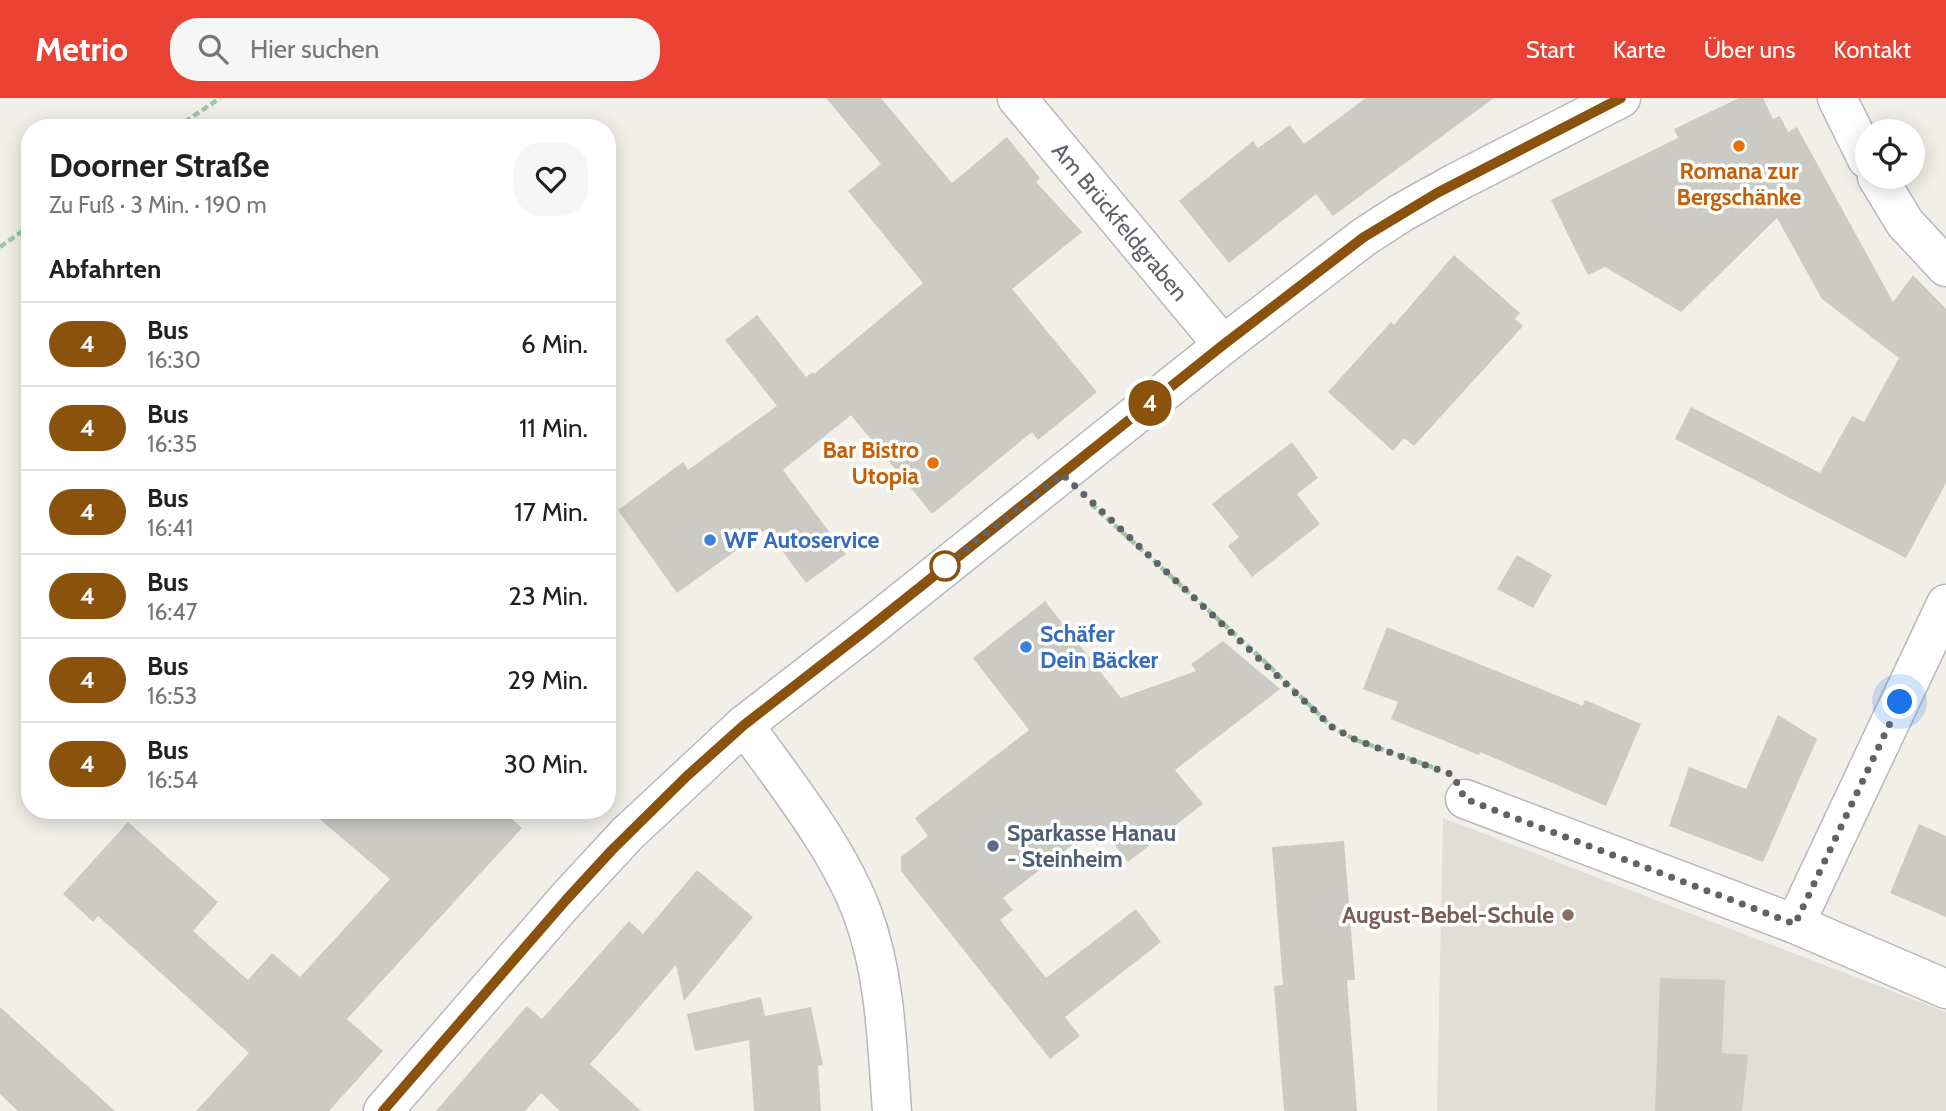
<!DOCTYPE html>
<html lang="de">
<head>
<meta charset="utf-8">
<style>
  :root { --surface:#fff; --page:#f6f6f6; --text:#222; --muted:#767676; --line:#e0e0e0; --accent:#ea4335 }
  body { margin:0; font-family:Cabin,sans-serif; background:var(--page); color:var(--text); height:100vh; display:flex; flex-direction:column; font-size:26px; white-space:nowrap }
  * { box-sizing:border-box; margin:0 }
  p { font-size:23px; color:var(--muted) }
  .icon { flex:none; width:38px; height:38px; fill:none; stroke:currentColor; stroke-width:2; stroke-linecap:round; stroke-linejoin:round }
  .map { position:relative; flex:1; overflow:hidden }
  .drawer { position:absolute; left:21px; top:21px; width:595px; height:700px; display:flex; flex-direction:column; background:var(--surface); border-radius:28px; box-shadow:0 4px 18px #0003 }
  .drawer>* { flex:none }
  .badge { padding:0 14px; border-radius:23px; font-size:24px; line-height:46px }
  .buttons { position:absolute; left:1855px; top:21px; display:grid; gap:14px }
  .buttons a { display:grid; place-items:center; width:70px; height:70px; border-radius:50%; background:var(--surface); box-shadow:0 4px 18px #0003; font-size:35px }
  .you { position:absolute; width:35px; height:35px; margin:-18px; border:5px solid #fff; border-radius:50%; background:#1a73e8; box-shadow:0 0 0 10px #1a73e833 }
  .map>.badge { position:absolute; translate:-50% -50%; box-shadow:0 0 0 4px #fff }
  h2 { padding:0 28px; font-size:26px; line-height:63px }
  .round { display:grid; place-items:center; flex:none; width:74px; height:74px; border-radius:28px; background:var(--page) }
  .headline { display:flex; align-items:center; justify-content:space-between; height:119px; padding:0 28px }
  h1 { font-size:33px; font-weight:700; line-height:52px }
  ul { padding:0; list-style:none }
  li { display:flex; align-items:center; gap:21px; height:84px; padding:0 28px; border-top:2px solid var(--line) }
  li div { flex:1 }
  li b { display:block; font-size:26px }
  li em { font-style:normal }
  li .badge { min-width:77px; font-weight:700; text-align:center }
  header { display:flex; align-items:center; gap:42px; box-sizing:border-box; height:98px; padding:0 35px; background:var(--accent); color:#fff }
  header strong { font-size:33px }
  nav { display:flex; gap:38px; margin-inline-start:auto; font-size:24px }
  .search { width:490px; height:63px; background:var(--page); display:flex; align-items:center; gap:18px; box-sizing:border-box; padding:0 24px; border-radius:28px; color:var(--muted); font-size:26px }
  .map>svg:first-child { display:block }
  .education { fill:#e1ded6 }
  .building { fill:#cccac5 }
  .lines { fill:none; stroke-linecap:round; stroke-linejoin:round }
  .street-casing { stroke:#b5b8bc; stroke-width:41 }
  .secondary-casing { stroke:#b6babf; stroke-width:41 }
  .path { stroke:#9cc7a9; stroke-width:4.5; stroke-dasharray:7 3.5; stroke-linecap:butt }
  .street { stroke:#fff; stroke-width:38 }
  .secondary { stroke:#fff; stroke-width:38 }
  .line-casing { stroke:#fff; stroke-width:16 }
  .line { stroke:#8a520c; stroke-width:10 }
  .walk { stroke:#5f6368; stroke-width:7; stroke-dasharray:0 12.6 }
  .food-dot { fill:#e8710a; stroke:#fff; stroke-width:2.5 }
  .shop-dot { fill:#3f7fe0; stroke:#fff; stroke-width:2.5 }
  .stop-dot { fill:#fff; stroke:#8a520c; stroke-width:3.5 }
  .service-dot { fill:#5c6f8a; stroke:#fff; stroke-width:2.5 }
  .education-dot { fill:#8d6e63; stroke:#fff; stroke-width:2.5 }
  .labels { text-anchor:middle; stroke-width:7; stroke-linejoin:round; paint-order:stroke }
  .food-label { font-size:23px; font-weight:bold; fill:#c56008; stroke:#fff }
  .street-label { font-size:23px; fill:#5f6368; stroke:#fff }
  .shop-label { font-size:23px; font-weight:bold; fill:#366cbe; stroke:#fff; text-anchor:start }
  .service-label { font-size:23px; font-weight:bold; fill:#4e5e75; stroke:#fff; text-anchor:start }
  .education-label { font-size:23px; font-weight:bold; fill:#785e54; stroke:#fff; text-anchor:end }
</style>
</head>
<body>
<header>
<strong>Metrio</strong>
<div class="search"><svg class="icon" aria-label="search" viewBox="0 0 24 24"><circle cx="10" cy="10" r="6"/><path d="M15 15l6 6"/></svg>Hier suchen</div>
<nav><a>Start</a><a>Karte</a><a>Über uns</a><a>Kontakt</a></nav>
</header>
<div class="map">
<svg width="1946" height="1013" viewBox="0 0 1946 1013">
  <rect width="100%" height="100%" fill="#f1efe8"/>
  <!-- education -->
  <path class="education" d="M1443,720L1946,914V1013H1437Z"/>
  <!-- building -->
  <g class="building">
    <path d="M826,0H881L952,85L1007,39L1040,80L1036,84L1082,134L1012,191L1097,294L1038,342L1032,334L932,416L851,317L783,372L846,456L806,485L766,431L677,495L618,412L683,364L688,372L777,308L725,242L757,217L806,279L813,274L814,276L923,185L848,93L881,66Z"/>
    <path d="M1366,0H1494L1333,118L1316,96L1229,165L1179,103L1253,43L1258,50L1290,27L1304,46Z"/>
    <path d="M1739,0H1763L1773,21L1780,18L1788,34L1797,29L1893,204L1913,177L1946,211V385L1906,460L1675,341L1691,309L1820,375L1852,318L1864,324L1899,260L1822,201L1777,120L1681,214L1605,169L1588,177L1551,102L1678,40L1674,31Z"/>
    <path d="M1454,157L1520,215L1515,221L1523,228L1414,348L1404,340L1393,353L1328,294L1391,224L1394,227Z"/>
    <path d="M1292,344L1318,380L1297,396L1320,426L1252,479L1228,448L1239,439L1212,406Z"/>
    <path d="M1517,457L1552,477L1533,510L1497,491Z"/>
    <path d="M1045,503L1121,600L1196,573L1191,566L1223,543L1280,591L1175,672L1203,706L1128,764L1099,727L1003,800L1013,812L1000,822L1046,880L1136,811L1161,844L1065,919L1080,938L1050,961L901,773V759L928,738L915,720L1029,632L973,560Z"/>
    <path d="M1387,529L1583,608L1585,602L1641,626L1606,708L1480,654L1479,657L1391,621L1398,604L1363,591Z"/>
    <path d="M1778,617L1817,641L1763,764L1669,728L1689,669L1746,691Z"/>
    <path d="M309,712H502L522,730L347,921L383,953L329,1013H196L249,955L98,818L93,824L63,796L128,724L218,804L193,833L248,882L272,855L300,879L390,781Z"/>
    <path d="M1919,726L1946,738V819L1890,795Z"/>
    <path d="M1344,743L1355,882H1347L1357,1013H1284L1274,888L1283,887L1272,749Z"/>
    <path d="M697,772L753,819L684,903L676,867L590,966L641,1013H560L541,995L525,1013H436L527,908L542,921L629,823L643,836Z"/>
    <path d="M1660,880L1725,882L1722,955L1748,957L1742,1013H1655Z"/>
    <path d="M761,899L765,918L811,909L823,967L818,968L821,1013H754L749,942L695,953L687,916Z"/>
    <path d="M0,909L115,1013H18L0,996Z"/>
  </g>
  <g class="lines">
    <!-- street casing -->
    <g class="street-casing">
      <g id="street">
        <path id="s1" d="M1017,0L1223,247"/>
        <path d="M1837,0L1867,61"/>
        <path d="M1877,79L1905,125L1946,169"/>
        <path d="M744,627C785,684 839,751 863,817C886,879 887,949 892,1013"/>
        <path d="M1465,701L1795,826L1946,891"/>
        <path d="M1795,826L1946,506"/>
      </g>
    </g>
    <!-- secondary casing -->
    <g class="secondary-casing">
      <path id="secondary" d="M383,1013L566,802L627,736L744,627L860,537L1223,247L1364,139L1401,115L1455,85L1621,0"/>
    </g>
    <!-- path -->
    <g class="path">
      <path d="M176,30L220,0"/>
      <path d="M0,149L30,128"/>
      <path d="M1091,406L1261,560L1332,629L1356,642L1435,670"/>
    </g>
    <!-- street -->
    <use href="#street" class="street"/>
    <!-- secondary -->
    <use href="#secondary" class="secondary"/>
  </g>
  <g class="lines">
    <!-- line casing -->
    <g class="line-casing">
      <path id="line" d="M383,1013L566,802L612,752L687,678L744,627L860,537L1223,247L1364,139L1437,95L1621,0"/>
    </g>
    <!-- line -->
    <use href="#line" class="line"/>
    <!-- walk -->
    <path class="walk" d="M945,468L936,475L1062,376L1332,629L1356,642L1453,677L1465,701L1795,826L1900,604"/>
  </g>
  <!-- markers -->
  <g class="food-dot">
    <circle cx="1739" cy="48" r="7"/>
    <circle cx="933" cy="365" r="7"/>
  </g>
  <g class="shop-dot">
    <circle cx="710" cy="442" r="7"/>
    <circle cx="1026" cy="549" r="7"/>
  </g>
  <circle class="stop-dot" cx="945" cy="468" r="14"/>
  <circle class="service-dot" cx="993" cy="748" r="7"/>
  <circle class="education-dot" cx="1568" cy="817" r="7"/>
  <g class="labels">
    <!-- food labels -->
    <g class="food-label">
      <text x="1739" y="81">Romana zur<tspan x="1739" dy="26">Bergschänke</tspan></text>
      <text x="919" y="360" text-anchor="end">Bar Bistro<tspan x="919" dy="26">Utopia</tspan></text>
    </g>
    <!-- street labels -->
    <g class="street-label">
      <text dy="8" stroke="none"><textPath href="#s1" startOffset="161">Am Brückfeldgraben</textPath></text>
    </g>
    <!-- shop labels -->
    <g class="shop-label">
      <text x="724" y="450">WF Autoservice</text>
      <text x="1040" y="544">Schäfer<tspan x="1040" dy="26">Dein Bäcker</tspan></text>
    </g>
    <!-- service labels -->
    <g class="service-label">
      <text x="1007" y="743">Sparkasse Hanau<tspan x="1007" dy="26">- Steinheim</tspan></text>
    </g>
    <!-- education labels -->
    <g class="education-label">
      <text x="1554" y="825">August-Bebel-Schule</text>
    </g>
  </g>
</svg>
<div class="buttons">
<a><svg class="icon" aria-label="locate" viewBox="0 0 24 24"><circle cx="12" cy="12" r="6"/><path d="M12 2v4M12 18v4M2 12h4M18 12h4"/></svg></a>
</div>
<div class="you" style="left:1900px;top:604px"></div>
<b class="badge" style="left:1150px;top:305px;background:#8a520c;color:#fff">4</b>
<section class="drawer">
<div class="headline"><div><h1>Doorner Straße</h1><p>Zu Fuß · 3 Min. · 190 m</p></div><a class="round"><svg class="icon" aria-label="heart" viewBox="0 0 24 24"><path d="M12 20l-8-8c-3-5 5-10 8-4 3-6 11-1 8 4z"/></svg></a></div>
<h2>Abfahrten</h2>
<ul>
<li><span class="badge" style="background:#8a520c;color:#fff">4</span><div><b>Bus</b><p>16:30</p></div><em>6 Min.</em></li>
<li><span class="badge" style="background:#8a520c;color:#fff">4</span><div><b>Bus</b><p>16:35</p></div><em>11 Min.</em></li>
<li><span class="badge" style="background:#8a520c;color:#fff">4</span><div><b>Bus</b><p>16:41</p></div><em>17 Min.</em></li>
<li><span class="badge" style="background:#8a520c;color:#fff">4</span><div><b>Bus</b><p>16:47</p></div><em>23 Min.</em></li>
<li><span class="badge" style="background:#8a520c;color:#fff">4</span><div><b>Bus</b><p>16:53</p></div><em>29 Min.</em></li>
<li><span class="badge" style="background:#8a520c;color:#fff">4</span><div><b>Bus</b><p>16:54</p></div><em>30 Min.</em></li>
</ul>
</section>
</div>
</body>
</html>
